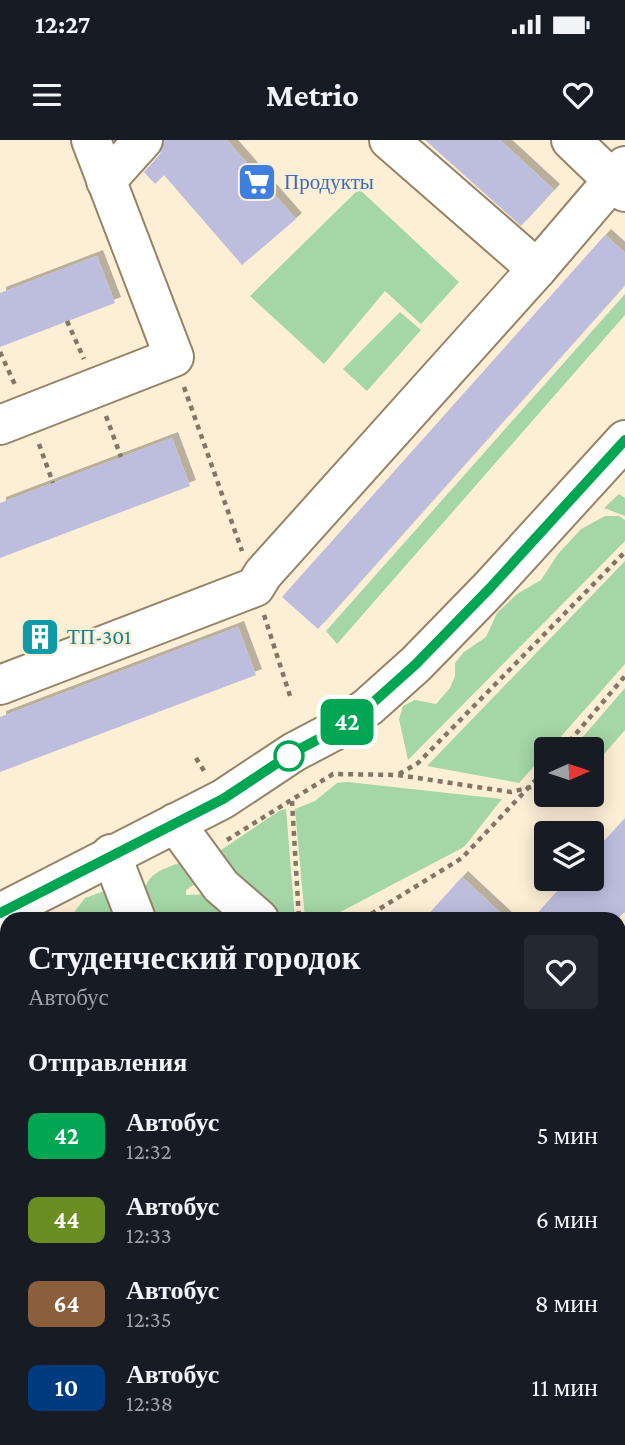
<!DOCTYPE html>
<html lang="ru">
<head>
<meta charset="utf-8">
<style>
  :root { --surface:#171b24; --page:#242831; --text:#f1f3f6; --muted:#9ea1a6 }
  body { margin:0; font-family:"Crimson Pro",serif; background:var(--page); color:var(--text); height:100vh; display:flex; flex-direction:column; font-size:26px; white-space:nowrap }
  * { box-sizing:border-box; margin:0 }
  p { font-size:23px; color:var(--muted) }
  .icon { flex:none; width:38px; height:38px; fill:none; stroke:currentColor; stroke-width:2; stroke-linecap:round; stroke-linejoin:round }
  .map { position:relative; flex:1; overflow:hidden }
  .sheet { position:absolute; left:0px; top:772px; width:626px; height:534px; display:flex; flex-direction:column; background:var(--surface); border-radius:21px 21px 0 0; box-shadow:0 4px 18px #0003 }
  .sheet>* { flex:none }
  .badge { padding:0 14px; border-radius:10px; font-size:24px; line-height:46px }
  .needle { width:46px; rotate:87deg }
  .tools { position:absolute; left:534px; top:597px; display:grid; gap:14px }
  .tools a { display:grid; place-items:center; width:70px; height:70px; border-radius:7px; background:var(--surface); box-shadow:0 4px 18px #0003; font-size:35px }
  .map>.badge { position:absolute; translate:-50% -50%; box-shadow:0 0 0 4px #fff }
  h2 { padding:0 28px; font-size:26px; line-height:63px }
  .round { display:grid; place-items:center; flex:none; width:74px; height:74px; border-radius:7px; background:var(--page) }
  .head { display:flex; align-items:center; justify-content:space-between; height:119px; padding:0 28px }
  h1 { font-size:33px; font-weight:700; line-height:52px }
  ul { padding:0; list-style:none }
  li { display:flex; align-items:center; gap:21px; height:84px; padding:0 28px }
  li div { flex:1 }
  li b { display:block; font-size:26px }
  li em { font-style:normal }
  li .badge { min-width:77px; font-weight:700; text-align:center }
  .status { display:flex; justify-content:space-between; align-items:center; height:49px; padding:0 35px; background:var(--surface); direction:ltr }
  .status svg { height:19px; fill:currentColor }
  header { display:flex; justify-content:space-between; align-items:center; height:91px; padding:0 28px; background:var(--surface); font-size:32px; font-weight:700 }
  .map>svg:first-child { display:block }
  .green { fill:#a4d6a7 }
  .building { fill:#bdbede; filter:url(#shadow) }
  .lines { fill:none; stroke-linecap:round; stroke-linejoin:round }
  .minor-casing { stroke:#958468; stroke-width:42 }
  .path { stroke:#827767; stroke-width:4.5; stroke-dasharray:5 5; stroke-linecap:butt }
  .minor { stroke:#fff; stroke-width:38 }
  .line-casing { stroke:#fff; stroke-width:16 }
  .line { stroke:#00a651; stroke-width:10 }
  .stop-dot { fill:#fff; stroke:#00a651; stroke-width:3.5 }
  .labels { text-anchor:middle; stroke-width:5; stroke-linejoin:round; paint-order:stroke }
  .shop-label { font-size:21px; fill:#366cbe; stroke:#fdeed6; text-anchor:start }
  .culture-label { font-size:21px; fill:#0d838f; stroke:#fdeed6; text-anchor:start }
</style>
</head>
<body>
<div class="status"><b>12:27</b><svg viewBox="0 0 49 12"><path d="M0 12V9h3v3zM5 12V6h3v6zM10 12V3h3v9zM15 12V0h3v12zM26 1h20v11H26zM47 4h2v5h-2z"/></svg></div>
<header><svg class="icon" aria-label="menu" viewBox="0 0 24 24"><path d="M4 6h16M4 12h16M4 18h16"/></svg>Metrio<svg class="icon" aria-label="heart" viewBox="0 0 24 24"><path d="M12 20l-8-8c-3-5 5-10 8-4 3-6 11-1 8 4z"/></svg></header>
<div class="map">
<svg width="625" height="1305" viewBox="0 0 625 1305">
  <defs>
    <filter id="shadow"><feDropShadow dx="6" dy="-6" stdDeviation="0" flood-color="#0004"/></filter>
  </defs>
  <rect width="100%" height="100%" fill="#fdeed6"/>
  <!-- green -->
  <g class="green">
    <path d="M359,49L459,142L421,184L385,151L324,224L250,156Z"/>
    <path d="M625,154V175L337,504L326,491Z"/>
    <path d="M400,172L421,190L367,251L343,229Z"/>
    <path d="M619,354L625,358V376L604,368Z"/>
    <path d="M605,376H619L625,380V401L408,620L399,579L403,566L415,560L436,564L450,548L455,536V523L464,512L486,497L497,473L517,454L541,440L558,414L581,389Z"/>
    <path d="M625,421V524L550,609H546V613L519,643L427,626Z"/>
    <path d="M625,548V590L597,622L592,618V609H581L576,605Z"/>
    <path d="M347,642H348L502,659L464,707L327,779H305L295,669L315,661L337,643Z"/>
    <path d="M286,669L295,779H269L220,715L221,710L279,671Z"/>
    <path d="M179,723H189L197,728L195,744L186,750V755L210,754L247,779H144C142,743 144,735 179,723Z"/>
    <path d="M104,751H114L117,779H69L85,758Z"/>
    <path d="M7,805V840L0,842V808Z"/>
    <path d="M7,904V975L0,978V909Z"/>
    <path d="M0,1151L7,1159V1218L0,1200Z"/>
    <path d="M38,1299H135L142,1305H40Z"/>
  </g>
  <!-- building -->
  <g class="building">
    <path d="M164,0H227L296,79L242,125L164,35L155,44L144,32L160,14Z"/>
    <path d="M425,0H500L554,50L521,86Z"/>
    <path d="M605,95L625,113V145L318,489L282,457Z"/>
    <path d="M97,116L115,163L0,207V153Z"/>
    <path d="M172,298L190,346L0,418V363Z"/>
    <path d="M238,487L256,535L0,632V577Z"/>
    <path d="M625,678V771L618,779H532L569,738H592V714Z"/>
    <path d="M462,737L507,779H424Z"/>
  </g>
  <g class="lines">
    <!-- minor casing -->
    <g class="minor-casing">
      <g id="minor">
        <path d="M389,0L537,129"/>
        <path d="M571,0L625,52"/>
        <path d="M106,41L143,0"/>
        <path d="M0,285L174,217L91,0"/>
        <path d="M0,545L255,447L263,434L537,129L625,26"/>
        <path d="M175,683L221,746L259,779"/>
        <path d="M111,714L136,779"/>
        <path d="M0,773L223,659L294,612L332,592L368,567L416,524L490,448L625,300"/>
        <path d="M620,824L625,817"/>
        <path d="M620,899L625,893"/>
        <path d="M0,1018L7,1015"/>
        <path d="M620,1079L625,1083"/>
        <path d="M0,1105L5,1116L7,1115"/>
        <path d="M620,1138L625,1133"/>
        <path d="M193,1298L200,1305"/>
        <path d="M460,1305L466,1298"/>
      </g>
    </g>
    <!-- path -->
    <g class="path">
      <path d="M67,181L84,219"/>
      <path d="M0,212L16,247"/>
      <path d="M184,247L242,411"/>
      <path d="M106,276L121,317"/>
      <path d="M39,304L53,343"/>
      <path d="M264,475L291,559"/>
      <path d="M563,609L625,536"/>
      <path d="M196,618L206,634"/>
      <path d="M399,634L418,623L625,412"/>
      <path d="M292,661L299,779"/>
      <path d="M227,700L333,634L398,635L511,652L531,647"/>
      <path d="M363,779L462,718L546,629"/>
      <path d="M620,1013L625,1017"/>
    </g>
    <!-- minor -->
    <use href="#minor" class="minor"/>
  </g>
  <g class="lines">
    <!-- line casing -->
    <g class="line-casing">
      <path id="line" d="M0,773L223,659L294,612L332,592L368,567L416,524L490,448L625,300"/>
    </g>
    <!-- line -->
    <use href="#line" class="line"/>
  </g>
  <!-- icons -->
  <defs>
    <g id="supermarket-square" transform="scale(2.0125)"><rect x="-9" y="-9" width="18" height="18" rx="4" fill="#3f7fe0" stroke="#fdeed6"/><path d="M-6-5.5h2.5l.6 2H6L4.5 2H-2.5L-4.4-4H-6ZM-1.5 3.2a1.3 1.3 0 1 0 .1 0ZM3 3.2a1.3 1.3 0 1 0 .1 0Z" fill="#fff"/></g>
    <g id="building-square" transform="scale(2.0125)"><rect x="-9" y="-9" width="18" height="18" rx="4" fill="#0f9aa8" stroke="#fdeed6"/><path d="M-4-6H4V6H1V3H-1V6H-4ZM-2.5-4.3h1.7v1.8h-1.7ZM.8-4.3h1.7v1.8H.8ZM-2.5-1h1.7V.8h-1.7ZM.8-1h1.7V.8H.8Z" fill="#fff"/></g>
  </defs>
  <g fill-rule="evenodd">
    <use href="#supermarket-square" x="257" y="42"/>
    <use href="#building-square" x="40" y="497"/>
  </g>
  <!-- markers -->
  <circle class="stop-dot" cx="289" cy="616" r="14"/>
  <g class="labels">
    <!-- shop labels -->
    <g class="shop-label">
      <text x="284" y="49">Продукты</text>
    </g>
    <!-- culture labels -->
    <g class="culture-label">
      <text x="67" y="504">ТП-301</text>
    </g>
  </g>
</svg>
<div class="tools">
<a><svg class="needle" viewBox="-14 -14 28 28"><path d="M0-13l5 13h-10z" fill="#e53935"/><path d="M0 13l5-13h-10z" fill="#9ea1a6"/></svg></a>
<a><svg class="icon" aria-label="layers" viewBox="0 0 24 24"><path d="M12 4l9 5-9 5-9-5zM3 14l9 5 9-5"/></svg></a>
</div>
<b class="badge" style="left:347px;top:582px;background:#00a651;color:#fff">42</b>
<section class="sheet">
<div class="head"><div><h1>Студенческий городок</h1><p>Автобус</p></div><a class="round"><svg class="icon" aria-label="heart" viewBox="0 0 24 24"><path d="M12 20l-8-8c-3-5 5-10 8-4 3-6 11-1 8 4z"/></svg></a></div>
<h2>Отправления</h2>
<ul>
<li><span class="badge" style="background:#00a651;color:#fff">42</span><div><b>Автобус</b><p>12:32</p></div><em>5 мин</em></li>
<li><span class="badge" style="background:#6b8e23;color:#fff">44</span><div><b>Автобус</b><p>12:33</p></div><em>6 мин</em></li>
<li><span class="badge" style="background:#8b5e3c;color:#fff">64</span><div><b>Автобус</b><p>12:35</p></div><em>8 мин</em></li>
<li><span class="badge" style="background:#003b80;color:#fff">10</span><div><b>Автобус</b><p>12:38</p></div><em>11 мин</em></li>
</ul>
</section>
</div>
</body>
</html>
